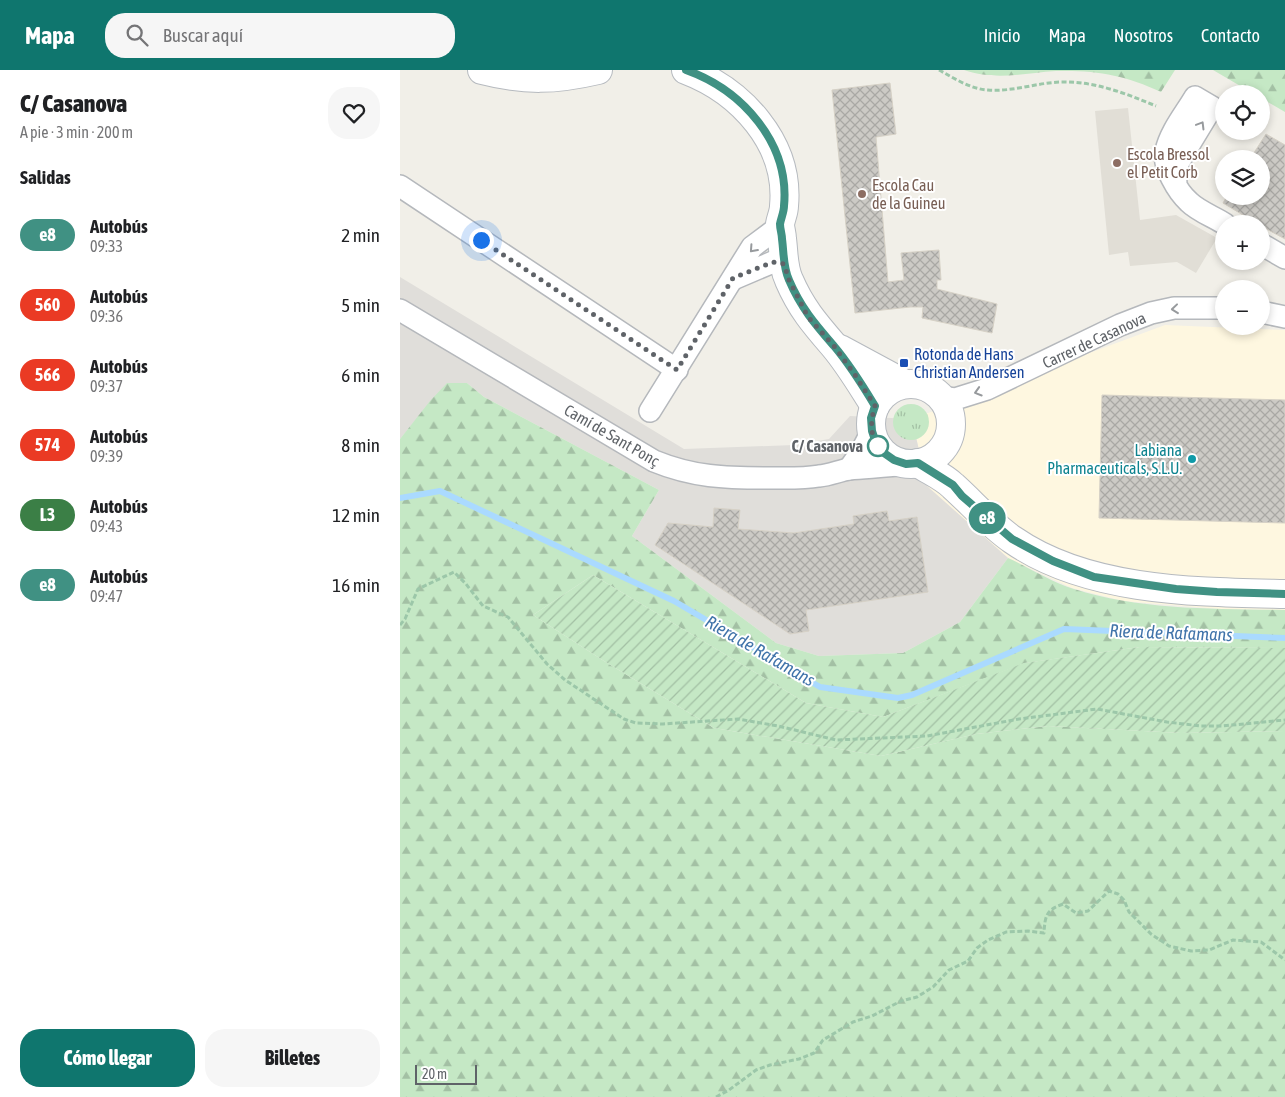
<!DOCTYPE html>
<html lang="es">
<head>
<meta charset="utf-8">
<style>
  :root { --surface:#fff; --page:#f6f6f6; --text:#202124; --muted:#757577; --accent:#0f766e }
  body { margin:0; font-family:"Asap Condensed",sans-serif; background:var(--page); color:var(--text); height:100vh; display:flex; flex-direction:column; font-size:19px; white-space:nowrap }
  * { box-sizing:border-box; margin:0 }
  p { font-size:16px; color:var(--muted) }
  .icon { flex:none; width:28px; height:28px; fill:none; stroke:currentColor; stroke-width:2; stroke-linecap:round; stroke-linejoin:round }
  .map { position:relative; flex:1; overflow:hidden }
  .details { display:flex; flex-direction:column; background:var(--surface); width:400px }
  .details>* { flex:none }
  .badge { padding:0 10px; border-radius:16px; font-size:18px; line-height:32px }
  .tools { position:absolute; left:815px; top:15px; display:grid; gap:10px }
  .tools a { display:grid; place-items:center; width:55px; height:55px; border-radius:50%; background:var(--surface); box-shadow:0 2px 8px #0003; font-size:25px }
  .scale { position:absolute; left:15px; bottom:12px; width:62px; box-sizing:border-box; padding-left:5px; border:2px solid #5f6368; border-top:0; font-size:14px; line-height:18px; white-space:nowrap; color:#5f6368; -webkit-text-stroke:4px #fff; paint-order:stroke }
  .you { position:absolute; width:25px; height:25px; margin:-12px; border:4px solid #fff; border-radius:50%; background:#1a73e8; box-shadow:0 0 0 8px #1a73e833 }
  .map>.badge { position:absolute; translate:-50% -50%; box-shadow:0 0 0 2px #fff }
  h2 { padding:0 20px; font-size:19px; line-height:45px }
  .round { display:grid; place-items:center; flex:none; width:52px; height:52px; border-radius:20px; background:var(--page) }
  .head { display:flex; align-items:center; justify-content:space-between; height:85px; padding:0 20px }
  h1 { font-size:24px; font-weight:800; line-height:38px }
  .button { display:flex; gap:10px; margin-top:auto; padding:10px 20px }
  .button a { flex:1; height:58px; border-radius:20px; background:var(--accent); color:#fff; font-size:20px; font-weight:800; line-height:58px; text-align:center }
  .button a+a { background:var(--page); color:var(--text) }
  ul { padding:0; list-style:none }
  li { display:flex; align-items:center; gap:15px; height:70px; padding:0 20px }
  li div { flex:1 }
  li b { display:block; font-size:19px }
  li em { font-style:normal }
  li .badge { min-width:55px; font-weight:700; text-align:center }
  header { display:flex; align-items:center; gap:30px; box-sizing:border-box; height:70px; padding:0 25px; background:var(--accent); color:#fff }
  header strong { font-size:24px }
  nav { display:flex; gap:28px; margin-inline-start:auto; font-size:18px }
  .search { width:350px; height:45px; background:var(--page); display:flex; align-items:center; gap:12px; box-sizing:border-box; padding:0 18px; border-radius:20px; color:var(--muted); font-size:19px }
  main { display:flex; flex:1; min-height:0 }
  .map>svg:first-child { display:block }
  .commercial { fill:#fef7e0 }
  .industrial { fill:#e0deda }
  .education { fill:#e1ded6 }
  .grass { fill:url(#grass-tufts) }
  .forest { fill:url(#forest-firs) }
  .garden { fill:url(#garden-furrows) }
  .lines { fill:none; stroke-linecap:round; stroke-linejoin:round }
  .stream { stroke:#aadaff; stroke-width:6 }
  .building { fill:url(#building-cross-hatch); stroke:#d6d1c6 }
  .street-casing { stroke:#b5b8bc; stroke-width:24 }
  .secondary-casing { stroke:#b6babf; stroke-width:30 }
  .path { stroke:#9cc7a9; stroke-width:3; stroke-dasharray:5 2.5; stroke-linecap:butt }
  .street { stroke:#fff; stroke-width:21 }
  .secondary { stroke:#fff; stroke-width:28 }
  .oneway { stroke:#979a9d }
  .line-casing { stroke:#fff; stroke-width:11 }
  .line { stroke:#409183; stroke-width:8 }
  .walk { stroke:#5f6368; stroke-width:5; stroke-dasharray:0 9 }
  .education-dot { fill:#8d6e63; stroke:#fff; stroke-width:2 }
  .transit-dot { fill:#1a4fb4; stroke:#fff; stroke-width:2 }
  .stop-dot { fill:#fff; stroke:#409183; stroke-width:2.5 }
  .culture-dot { fill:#0f9aa8; stroke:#fff; stroke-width:2 }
  .labels { text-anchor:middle; stroke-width:4; stroke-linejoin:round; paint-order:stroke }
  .education-label { font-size:16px; fill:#785e54; stroke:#fff; text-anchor:start }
  .street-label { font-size:16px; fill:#5f6368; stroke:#fff }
  .transit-label { font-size:16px; fill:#164399; stroke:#fff; text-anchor:start }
  .stop-label { font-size:16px; font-weight:bold; fill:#5f6368; stroke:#fff; text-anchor:end }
  .culture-label { font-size:16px; fill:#0d838f; stroke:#fff; text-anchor:end }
  .water-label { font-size:18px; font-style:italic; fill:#4174aa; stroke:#fff }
</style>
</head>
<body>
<header>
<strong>Mapa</strong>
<div class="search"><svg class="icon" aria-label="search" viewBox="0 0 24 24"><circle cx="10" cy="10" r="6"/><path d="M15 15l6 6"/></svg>Buscar aquí</div>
<nav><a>Inicio</a><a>Mapa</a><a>Nosotros</a><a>Contacto</a></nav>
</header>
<main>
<section class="details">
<div class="head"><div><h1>C/ Casanova</h1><p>A pie · 3 min · 200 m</p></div><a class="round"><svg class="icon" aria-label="heart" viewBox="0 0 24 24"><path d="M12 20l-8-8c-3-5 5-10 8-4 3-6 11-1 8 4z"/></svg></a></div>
<h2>Salidas</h2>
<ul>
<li><span class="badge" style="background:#409183;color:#fff">e8</span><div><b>Autobús</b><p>09:33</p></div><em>2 min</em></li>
<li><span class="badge" style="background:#ea3a24;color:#fff">560</span><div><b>Autobús</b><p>09:36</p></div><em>5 min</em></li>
<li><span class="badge" style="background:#ea3a24;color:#fff">566</span><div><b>Autobús</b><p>09:37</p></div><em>6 min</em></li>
<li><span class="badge" style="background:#ea3a24;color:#fff">574</span><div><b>Autobús</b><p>09:39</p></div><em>8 min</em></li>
<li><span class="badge" style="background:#3b7f46;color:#fff">L3</span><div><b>Autobús</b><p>09:43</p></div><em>12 min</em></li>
<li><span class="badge" style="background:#409183;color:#fff">e8</span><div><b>Autobús</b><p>09:47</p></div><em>16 min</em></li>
</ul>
<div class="button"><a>Cómo llegar</a><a>Billetes</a></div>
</section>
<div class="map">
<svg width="885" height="1027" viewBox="0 0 885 1027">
  <defs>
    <pattern id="grass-tufts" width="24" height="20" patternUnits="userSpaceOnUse" patternTransform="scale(1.25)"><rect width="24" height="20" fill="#c5e8c5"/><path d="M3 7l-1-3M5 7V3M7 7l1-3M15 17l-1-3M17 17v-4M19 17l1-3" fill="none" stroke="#a3c0a4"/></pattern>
    <pattern id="forest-firs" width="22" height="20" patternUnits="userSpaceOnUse" patternTransform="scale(1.25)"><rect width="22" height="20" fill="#c5e8c5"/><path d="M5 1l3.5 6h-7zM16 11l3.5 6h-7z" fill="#a3c0a4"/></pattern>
    <pattern id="garden-furrows" width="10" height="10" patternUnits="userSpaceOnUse" patternTransform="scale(1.25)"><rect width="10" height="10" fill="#c5e8c5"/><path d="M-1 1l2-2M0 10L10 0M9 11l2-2" fill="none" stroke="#a3c0a4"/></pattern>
    <pattern id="building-cross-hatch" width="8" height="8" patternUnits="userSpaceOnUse" patternTransform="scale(1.25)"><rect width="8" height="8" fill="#cccac5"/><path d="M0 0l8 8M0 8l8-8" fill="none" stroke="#a9a8a4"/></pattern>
  </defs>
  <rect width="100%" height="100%" fill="#f1efe8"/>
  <!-- commercial -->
  <path class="commercial" d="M765,255L885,260V540L820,539L723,531L672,518L608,488L527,416L512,349Z"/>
  <!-- industrial -->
  <path class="industrial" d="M0,207L284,379L394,375L429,369L450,346L512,349L527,416L608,488L560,552L503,583L419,586L376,573L232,466L259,420L84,327L67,313L19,346L0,369Z"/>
  <!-- education -->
  <path class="education" d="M728,38L740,150L776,145L817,168L796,203L777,192L730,196L728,182L709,185L695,41Z"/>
  <!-- grass -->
  <circle class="grass" cx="511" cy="352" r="18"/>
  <!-- forest -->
  <g class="forest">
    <path d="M564,0H775L761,22C725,5 696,0 656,1C623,3 597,11 564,0Z"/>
    <path d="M813,0H885V42L861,28V24H854Z"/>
    <path d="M47,313H67L84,327L259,420L232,466L376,573L419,586L503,583L560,552L608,488C630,498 651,512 674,519C740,540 816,539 885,540V578L740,577L625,593L483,647L406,633L193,505L133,545L204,591L314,658L481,686L576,664L648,656L781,663L885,661V1027H0V369L30,331Z"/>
  </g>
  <!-- garden -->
  <path class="garden" d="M193,505L406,633L483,647L624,593L740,577L885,578V661L781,663L648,656L576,664L481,686L314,658L204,591L133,545Z"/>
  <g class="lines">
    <!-- stream -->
    <path class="stream" d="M0,428L40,421L274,531L420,617L498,628L512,625L664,559L885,568"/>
  </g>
  <!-- building -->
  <g class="building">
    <path d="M490,13L496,64L476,67L488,212L504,210L501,183L539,180L541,210H537V219L597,234L592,263L522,248L523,237H510L455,243L432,20Z"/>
    <path d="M866,64L885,75V169L861,156V154H858L823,133L827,126H861V89H850Z"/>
    <path d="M702,325L885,330V453L699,448Z"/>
    <path d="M314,438L340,440L338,459L394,463L454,454L453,446L487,441L489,451L517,447L528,522L406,540L409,561L390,564L255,475L268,453L313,457Z"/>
  </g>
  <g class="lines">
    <!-- street casing -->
    <g class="street-casing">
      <g id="street">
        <path d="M776,114L775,98L812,37L795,27C785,44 770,62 766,81C762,96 778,122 789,132C798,141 814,147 825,154"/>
        <path d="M0,116L277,300"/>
        <path d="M861,174L885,188"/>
        <path d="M333,209L373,192L384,195"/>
        <path d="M0,240L254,391C293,407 325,408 366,408C384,408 402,409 419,406C429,405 439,401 449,399C468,397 487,397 506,394"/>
        <path d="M861,242L885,247"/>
        <path d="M540,327L555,329L587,319L720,255L751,243L774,238H824"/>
        <path d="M250,341L352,177L380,156"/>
        <path d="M449,399L461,382L472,361"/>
      </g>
    </g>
    <!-- secondary casing -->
    <g class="secondary-casing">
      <g id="secondary">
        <path d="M82,0C125,11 155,10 198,0"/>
        <path d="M286,0C341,21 390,73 384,136C384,142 381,148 380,154C380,159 382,164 382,169C384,184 383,197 389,210C401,238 415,254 434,276C450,295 462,316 475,336"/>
        <path d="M440,279L505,314"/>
        <circle cx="511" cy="354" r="40"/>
        <path d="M518,393C530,401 544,407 553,416C573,434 591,455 613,470C688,522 797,522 885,524"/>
      </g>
    </g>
    <!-- path -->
    <g class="path">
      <path d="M539,0C554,8 570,19 588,20C612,22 636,13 660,12C694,11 725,23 756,36"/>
      <path d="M0,555L5,549L18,519L54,502L66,514L83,536L108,547L147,594L165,610L224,649L236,653L263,654L338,649L378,656L436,670L527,666L619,649L697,639L767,652L801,656H822L885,650"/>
      <path d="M316,1027L329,1020L356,1000L370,995L399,989L414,983L423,970L453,952L472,946L501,931L517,927L533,917L549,900L568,891L577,878L588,870L606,862L628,861L644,863C645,846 646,840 663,834L676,843L688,841L709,821L718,824L724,830L729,842L751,864L769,876L791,881L809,880L833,870L861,872L885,890"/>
    </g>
    <!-- street -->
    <use href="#street" class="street"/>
    <!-- secondary -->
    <use href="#secondary" class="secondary"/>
  </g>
  <!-- one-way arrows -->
  <defs><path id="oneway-chevron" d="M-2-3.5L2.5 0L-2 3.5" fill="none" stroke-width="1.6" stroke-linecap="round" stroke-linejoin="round" transform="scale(1.25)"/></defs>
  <g class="oneway">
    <use href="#oneway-chevron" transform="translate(801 55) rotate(-59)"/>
    <use href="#oneway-chevron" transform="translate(353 179) rotate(132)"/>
    <use href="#oneway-chevron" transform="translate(775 239) rotate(174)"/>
    <use href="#oneway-chevron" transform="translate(578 322) rotate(163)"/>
  </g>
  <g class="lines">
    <!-- line casing -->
    <g class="line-casing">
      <path id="line" d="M286,0C342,20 390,73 384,136C384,142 381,148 380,154C380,159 382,164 382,169C384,184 383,197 389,210C401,238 415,254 434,276C450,295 463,316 475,336L471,348L472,361L476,373L484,383L494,390L506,394L518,393L553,415L562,426L612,469L653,491L694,507L776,519L817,522L885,524"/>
    </g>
    <!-- line -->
    <use href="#line" class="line"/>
    <!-- walk -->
    <path class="walk" d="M81,170L277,300L333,208L373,192L384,194L389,210L408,247L434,276L455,305L475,336C471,350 469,363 478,376"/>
  </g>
  <!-- markers -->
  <g class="education-dot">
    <circle cx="717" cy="93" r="5"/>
    <circle cx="462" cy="124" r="5"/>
  </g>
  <rect class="transit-dot" x="499" y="288" width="10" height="10" rx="2.5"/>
  <circle class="stop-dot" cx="478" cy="376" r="10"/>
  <circle class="culture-dot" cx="792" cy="389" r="5"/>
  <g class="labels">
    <!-- education labels -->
    <g class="education-label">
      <text x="727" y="90">Escola Bressol<tspan x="727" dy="18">el Petit Corb</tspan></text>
      <text x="472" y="121">Escola Cau<tspan x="472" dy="18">de la Guineu</tspan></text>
    </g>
    <!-- street labels -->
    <g class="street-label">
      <text transform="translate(694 270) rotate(-25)" y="6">Carrer de Casanova</text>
      <text transform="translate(212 365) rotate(30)" y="6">Camí de Sant Ponç</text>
    </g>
    <!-- transit labels -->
    <g class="transit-label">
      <text x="514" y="290">Rotonda de Hans<tspan x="514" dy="18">Christian Andersen</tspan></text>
    </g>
    <!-- stop labels -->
    <g class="stop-label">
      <text x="463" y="382">C/ Casanova</text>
    </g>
    <!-- culture labels -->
    <g class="culture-label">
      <text x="782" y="386">Labiana<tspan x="782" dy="18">Pharmaceuticals, S.L.U.</tspan></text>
    </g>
    <!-- water labels -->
    <g class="water-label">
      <text transform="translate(771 563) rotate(2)" y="6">Riera de Rafamans</text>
      <text transform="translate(360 581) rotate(30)" y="6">Riera de Rafamans</text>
    </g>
  </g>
</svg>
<div class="tools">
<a><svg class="icon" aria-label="locate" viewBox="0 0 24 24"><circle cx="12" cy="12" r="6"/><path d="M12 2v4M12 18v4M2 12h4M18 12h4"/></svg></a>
<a><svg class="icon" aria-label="layers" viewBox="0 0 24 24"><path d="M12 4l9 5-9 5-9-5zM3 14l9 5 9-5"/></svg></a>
<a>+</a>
<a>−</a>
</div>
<div class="scale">20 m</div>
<div class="you" style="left:81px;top:170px"></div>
<b class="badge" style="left:587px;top:448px;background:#409183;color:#fff">e8</b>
</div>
</main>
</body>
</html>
